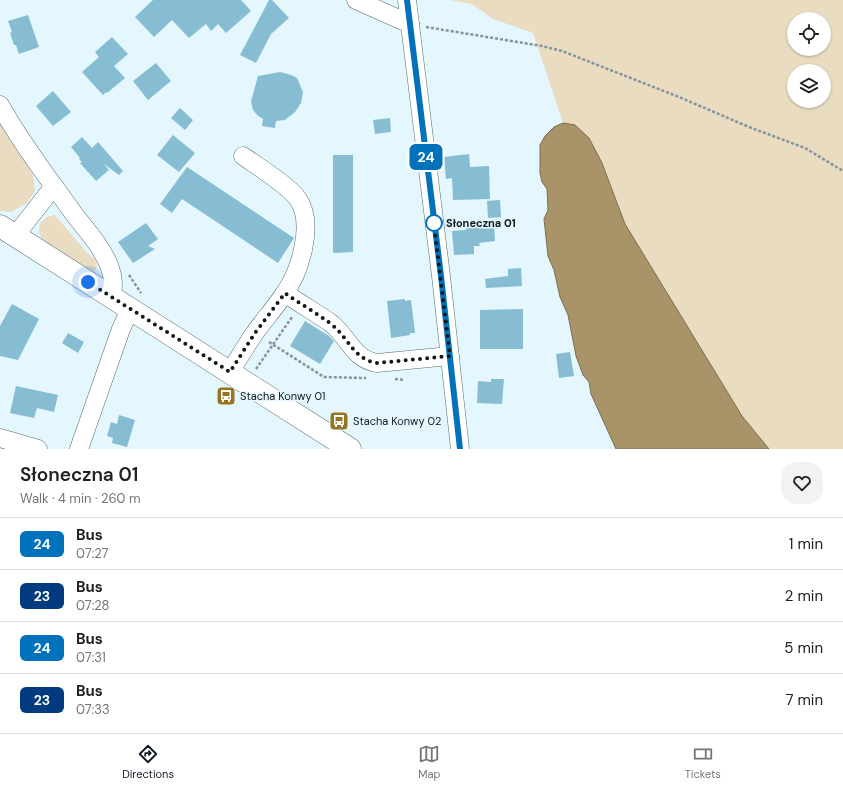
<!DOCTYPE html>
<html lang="en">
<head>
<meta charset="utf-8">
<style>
  :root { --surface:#fff; --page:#f2f2f2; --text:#202124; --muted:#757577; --line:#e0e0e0; --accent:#111827 }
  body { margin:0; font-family:"DM Sans",sans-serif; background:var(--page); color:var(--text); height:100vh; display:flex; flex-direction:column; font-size:15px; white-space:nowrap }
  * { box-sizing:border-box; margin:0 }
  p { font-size:13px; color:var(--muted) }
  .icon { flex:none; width:22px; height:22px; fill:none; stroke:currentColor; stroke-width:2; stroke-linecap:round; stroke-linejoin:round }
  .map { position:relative; height:449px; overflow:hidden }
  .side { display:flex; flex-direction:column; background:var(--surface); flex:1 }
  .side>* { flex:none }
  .badge { padding:0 8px; border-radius:6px; font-size:14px; line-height:26px }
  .tools { position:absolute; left:787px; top:12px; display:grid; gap:8px }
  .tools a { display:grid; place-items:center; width:44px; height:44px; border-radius:50%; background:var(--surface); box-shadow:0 1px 3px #0004; font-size:20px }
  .you { position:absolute; width:20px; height:20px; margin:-10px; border:3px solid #fff; border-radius:50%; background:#1a73e8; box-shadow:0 0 0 6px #1a73e833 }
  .map>.badge { position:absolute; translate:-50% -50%; box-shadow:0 0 0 2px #fff }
  .round { display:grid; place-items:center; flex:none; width:42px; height:42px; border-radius:16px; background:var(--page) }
  .summary { display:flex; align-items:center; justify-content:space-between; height:68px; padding:0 20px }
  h1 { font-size:19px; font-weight:600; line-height:30px }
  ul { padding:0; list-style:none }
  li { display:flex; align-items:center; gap:12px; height:52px; padding:0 20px; border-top:1px solid var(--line) }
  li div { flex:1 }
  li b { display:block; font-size:15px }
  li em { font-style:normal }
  li .badge { min-width:44px; font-weight:700; text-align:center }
  .tab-bar { display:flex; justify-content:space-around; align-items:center; height:56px; border-top:1px solid var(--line); background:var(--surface); font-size:11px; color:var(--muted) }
  .tab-bar a { display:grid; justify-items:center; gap:2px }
  .tab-bar .on { color:var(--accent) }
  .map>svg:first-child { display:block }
  .green { fill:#e9dcc0; fill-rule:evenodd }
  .water { fill:#a89468; stroke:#7b6f51 }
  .building { fill:#87bdd3 }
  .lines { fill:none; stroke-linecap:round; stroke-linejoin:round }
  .minor-casing { stroke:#576b73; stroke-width:19 }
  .major-casing { stroke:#576b73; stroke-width:23 }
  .path { stroke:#869399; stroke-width:2.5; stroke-dasharray:3 2; stroke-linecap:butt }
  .minor { stroke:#fff; stroke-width:18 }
  .major { stroke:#fff; stroke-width:22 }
  .line-casing { stroke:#fff; stroke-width:9 }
  .line { stroke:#0072bc; stroke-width:6 }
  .walk { stroke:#11191c; stroke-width:4; stroke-dasharray:0 7.2 }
  .stop-dot { fill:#fff; stroke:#0072bc; stroke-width:2 }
  .labels { text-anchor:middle; stroke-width:3; stroke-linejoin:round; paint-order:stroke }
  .stop-label { font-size:11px; font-weight:bold; fill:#11191c; stroke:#e4f6fe; text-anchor:start }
  .poi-label { font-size:11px; fill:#11191c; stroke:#e4f6fe; text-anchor:start }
</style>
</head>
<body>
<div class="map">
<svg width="843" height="449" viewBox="0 0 843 449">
  <rect width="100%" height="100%" fill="#e4f6fe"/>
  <!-- green -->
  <g class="green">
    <path d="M450,0H843V449H769L765,445L742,416L625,224L602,163L575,125L563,123L533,33L493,19L472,4ZM794,19H824V49H794ZM794,71H824V101H794Z"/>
    <path d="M0,121L33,175L35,191L27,203L11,212L0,211Z"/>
    <path d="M55,215L87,253L95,259L97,266L95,271L90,272L42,240L39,232L40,223L47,217Z"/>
  </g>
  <!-- water -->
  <path class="water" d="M563,123L575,125L589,138L602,163L625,224L742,416L769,449H616L591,394L589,382L583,375L576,356L568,315L560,297L554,270L548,256L544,219L548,210L547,189L542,182L540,173V145L545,136L554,127Z"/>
  <!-- building -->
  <g class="building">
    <path d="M153,0H241L251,11L226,33L218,24L211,31L206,24L189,38L172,20L154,37L135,17Z"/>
    <path d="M269,0H272L289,18L271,34L256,63L240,55Z"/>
    <path d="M28,15L39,47L19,54L16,45H14L10,33L12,32L8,21Z"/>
    <path d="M112,37L128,54L114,66L125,78L107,93L106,92L103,95L82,72L99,57L95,52Z"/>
    <path d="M156,63L171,81L148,100L133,81Z"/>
    <path d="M280,72L291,75L297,78L303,92L301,103L295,112L285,120L276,121L275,128L262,126L263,119L257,115L253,110L251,101L258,76Z"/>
    <path d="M53,91L71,112L53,126L36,106Z"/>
    <path d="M180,108L193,120L185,130L171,118Z"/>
    <path d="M390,118L391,132L375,134L373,120Z"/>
    <path d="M173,135L195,153L179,172L157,155Z"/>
    <path d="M82,137L92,148L98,142L123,171L119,175L104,164L109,170L96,181L80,163L82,162L79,159L80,158L71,147Z"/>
    <path d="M469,154L470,167L489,166L490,199L453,200L452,178L446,179L444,157Z"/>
    <path d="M333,155H353V252L333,253Z"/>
    <path d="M187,167L294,238L278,263L182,199L172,213L160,204Z"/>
    <path d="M500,200L501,217L488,218L487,201Z"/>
    <path d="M146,223L158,239L148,246L155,249L133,263L118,242Z"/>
    <path d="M494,224L495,241L479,243L480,246H474V254L454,255L452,231L466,230V226Z"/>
    <path d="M521,268L522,286L486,288L485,279L508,276V269Z"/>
    <path d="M405,299V301L411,300L415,333H410V335L391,338L387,301Z"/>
    <path d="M12,304L39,319L18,360L0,356V326Z"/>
    <path d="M523,309V349H480V310Z"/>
    <path d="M305,321L329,336L334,341L320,364L290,346Z"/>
    <path d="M68,333L84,342L78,353L62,343Z"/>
    <path d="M570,352L574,376L559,378L556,354Z"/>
    <path d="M491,379H504L502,404L477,403L478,381L491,382Z"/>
    <path d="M16,386L58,395L54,412L37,408L34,418L10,413Z"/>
    <path d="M119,415L135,420L127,447L112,443L113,438L107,436L111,422L117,424Z"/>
  </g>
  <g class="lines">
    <!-- minor casing -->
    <g class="minor-casing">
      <g id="minor">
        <path d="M356,0L410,24"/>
        <path d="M407,0L441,276L460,449"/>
        <path d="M0,105C21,143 49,179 74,214C87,231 103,248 110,268C114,278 113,287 112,298"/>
        <path d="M15,236L54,186"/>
        <path d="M285,293C300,304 317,313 332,324C349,338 353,359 377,363L450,356"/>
        <path d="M230,372C238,359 246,346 254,334C264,320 275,308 284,294C300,272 315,224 298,199C288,185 257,166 243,156"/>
        <path d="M0,438L38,449"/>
        <path d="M79,449L121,329L130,309"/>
      </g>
    </g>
    <!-- major casing -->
    <g class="major-casing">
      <path id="major" d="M0,226L350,449"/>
    </g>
    <!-- path -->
    <g class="path">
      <path d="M426,27L542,46L562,51L679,97L749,127L805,148L843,171"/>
      <path d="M129,275L141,293"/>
      <path d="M269,342L324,377L366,378"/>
      <path d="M256,369L292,317"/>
      <path d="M395,379L405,380"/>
    </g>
    <!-- minor -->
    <use href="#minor" class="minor"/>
    <!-- major -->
    <use href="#major" class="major"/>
  </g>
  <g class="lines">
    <!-- line casing -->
    <g class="line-casing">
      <path id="line" d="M407,0L441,276L460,449"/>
    </g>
    <!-- line -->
    <use href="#line" class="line"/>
    <!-- walk -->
    <path class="walk" d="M88,282L230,372L255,333L285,293C300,304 317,313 331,324C349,338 353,359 377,363L450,356L433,217L434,223"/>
  </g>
  <!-- icons -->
  <defs>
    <g id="bus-square" transform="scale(1)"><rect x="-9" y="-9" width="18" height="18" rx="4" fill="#97751e" stroke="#e4f6fe"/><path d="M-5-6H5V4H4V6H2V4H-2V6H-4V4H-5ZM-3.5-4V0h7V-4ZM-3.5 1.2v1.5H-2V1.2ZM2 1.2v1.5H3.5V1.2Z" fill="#fff"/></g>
  </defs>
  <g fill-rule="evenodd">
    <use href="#bus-square" x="226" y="396"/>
    <use href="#bus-square" x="339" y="421"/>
  </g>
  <!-- markers -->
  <circle class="stop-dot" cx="434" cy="223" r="8"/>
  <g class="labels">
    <!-- stop labels -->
    <g class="stop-label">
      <text x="446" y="227">Słoneczna 01</text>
    </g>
    <!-- poi labels -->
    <g class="poi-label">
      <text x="240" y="400">Stacha Konwy 01</text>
      <text x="353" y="425">Stacha Konwy 02</text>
    </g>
  </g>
</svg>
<div class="tools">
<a><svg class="icon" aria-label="locate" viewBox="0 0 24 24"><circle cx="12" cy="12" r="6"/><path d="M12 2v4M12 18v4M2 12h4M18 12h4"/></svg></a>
<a><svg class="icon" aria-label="layers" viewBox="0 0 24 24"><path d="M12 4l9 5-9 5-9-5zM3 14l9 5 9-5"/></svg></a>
</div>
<div class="you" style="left:88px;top:282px"></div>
<b class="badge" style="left:426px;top:157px;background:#0072bc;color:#fff">24</b>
</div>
<section class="side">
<div class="summary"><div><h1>Słoneczna 01</h1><p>Walk · 4 min · 260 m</p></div><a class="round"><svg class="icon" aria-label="heart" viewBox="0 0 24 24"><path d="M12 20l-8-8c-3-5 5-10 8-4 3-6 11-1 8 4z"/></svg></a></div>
<ul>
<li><span class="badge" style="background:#0072bc;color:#fff">24</span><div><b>Bus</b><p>07:27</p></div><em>1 min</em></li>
<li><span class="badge" style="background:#003b80;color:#fff">23</span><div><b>Bus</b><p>07:28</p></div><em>2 min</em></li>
<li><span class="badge" style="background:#0072bc;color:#fff">24</span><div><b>Bus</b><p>07:31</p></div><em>5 min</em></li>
<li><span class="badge" style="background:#003b80;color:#fff">23</span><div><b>Bus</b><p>07:33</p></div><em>7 min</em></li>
</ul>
</section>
<nav class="tab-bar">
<a class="on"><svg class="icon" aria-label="directions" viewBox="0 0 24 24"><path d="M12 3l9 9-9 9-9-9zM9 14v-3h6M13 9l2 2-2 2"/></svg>Directions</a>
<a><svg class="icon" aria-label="map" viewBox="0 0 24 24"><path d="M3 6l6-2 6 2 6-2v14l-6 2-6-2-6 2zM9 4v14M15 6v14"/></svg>Map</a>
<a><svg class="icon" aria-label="tickets" viewBox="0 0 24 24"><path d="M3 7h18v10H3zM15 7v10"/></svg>Tickets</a>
</nav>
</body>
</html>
